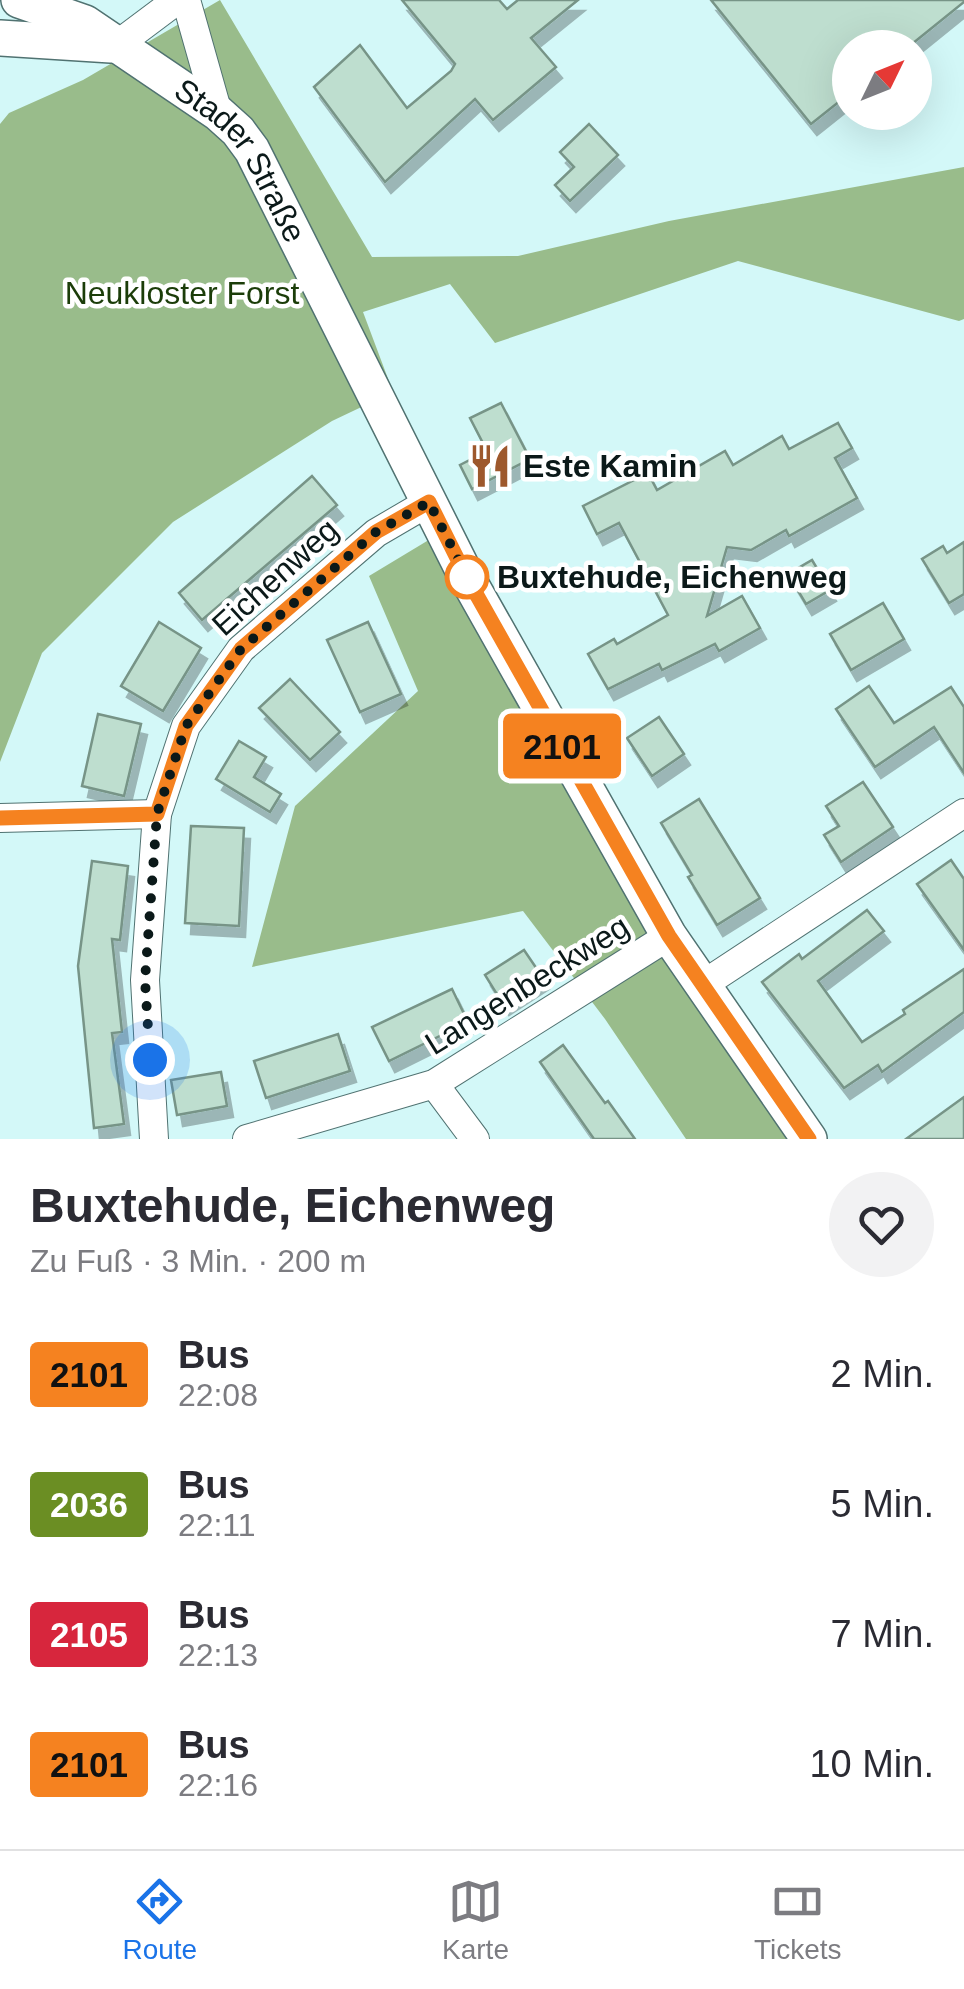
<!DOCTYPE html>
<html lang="de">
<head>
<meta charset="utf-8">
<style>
  :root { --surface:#fff; --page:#f2f2f3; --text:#2b2b33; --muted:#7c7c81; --line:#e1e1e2; --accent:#1a73e8 }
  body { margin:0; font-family:Helvetica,sans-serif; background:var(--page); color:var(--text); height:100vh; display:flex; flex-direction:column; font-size:38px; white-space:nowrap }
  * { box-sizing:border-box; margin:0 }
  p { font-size:32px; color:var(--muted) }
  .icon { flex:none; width:55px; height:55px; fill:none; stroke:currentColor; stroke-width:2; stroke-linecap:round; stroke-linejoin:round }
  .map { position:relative; height:1139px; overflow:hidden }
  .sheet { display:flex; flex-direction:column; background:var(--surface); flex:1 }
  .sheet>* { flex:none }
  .badge { padding:0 20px; border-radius:8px; font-size:35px; line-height:65px }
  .needle { width:65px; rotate:47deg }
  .tools { position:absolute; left:832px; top:30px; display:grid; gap:20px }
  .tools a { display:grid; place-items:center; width:100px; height:100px; border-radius:50%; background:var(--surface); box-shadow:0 10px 40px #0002; font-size:50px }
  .you { position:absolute; width:50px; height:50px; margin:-25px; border:8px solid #fff; border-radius:50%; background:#1a73e8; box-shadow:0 0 0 15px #1a73e833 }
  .map>.badge { position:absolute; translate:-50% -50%; box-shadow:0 0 0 5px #fff }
  .round { display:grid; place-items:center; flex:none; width:105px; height:105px; border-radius:52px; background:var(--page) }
  .summary { display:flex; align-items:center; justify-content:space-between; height:170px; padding:0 30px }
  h1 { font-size:48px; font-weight:700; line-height:75px }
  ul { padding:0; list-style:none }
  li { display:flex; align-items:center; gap:30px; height:130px; padding:0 30px }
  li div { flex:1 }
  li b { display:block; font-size:38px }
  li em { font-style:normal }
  li .badge { min-width:110px; font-weight:700; text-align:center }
  .dock { display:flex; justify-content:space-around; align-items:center; height:140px; border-top:2px solid var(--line); background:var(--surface); font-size:28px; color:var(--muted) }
  .dock a { display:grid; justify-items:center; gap:5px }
  .dock .selected { color:var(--accent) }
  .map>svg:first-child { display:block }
  .forest { fill:#99bc8b }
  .building { fill:#bedecf; stroke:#779487; stroke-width:2.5; filter:url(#shadow) }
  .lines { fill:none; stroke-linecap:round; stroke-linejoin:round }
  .minor-casing { stroke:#507271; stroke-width:30 }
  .tertiary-casing { stroke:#507271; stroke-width:38 }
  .minor { stroke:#fff; stroke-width:28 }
  .tertiary { stroke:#fff; stroke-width:35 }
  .line-casing { stroke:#fff; stroke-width:22 }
  .line { stroke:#f58220; stroke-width:15 }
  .walk { stroke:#0b1919; stroke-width:10; stroke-dasharray:0 18 }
  .stop-dot { fill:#fff; stroke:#f58220; stroke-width:5 }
  .labels { text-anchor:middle; stroke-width:9; stroke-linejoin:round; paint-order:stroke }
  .street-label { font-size:32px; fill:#0b1919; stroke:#fff }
  .park-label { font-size:32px; fill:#1b3d09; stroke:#fff }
  .poi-label { font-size:32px; font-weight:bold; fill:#0b1919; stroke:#fff; text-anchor:start }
  .stop-label { font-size:32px; font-weight:bold; fill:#0b1919; stroke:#fff; text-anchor:start }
</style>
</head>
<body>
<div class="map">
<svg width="964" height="1139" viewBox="0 0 964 1139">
  <defs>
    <filter id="shadow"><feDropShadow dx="6" dy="11" stdDeviation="0" flood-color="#0004"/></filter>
  </defs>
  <rect width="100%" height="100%" fill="#d3f8f8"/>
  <!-- forest -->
  <g class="forest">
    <path d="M220,0L372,257L518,256L669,221L964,167V319L959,321L738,261L495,343L450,284L363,312L393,392L332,421L173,522L42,653L0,762V124L9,113L83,80Z"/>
    <path d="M437,535L800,1139H686L605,1019L523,911L252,967L295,806L418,691L369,576Z"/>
  </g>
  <!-- building -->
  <g class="building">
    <path d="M402,0H499L507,9L518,0H578L531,38L556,67L493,120L475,99L385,182L314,87L360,45L407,108L451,71L455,64Z"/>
    <path d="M711,0H964V2L907,48H850V93L811,124Z"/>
    <path d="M589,124L618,155L570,201L555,185L574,167L560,152Z"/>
    <path d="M501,403L530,459L472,489L460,465L487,451L470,418Z"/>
    <path d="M838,423L852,448L835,458L857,498L789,536L786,530L751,550L727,547L707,616L742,596L760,628L719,651L715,644L662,670L659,664L608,689L588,654L614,639L617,644L668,615L619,523L597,534L583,506L648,473L657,490L725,451L733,465L782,436L789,449Z"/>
    <path d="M312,476L337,505L202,620L179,593Z"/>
    <path d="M964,542V594L949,603L922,559L943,546L947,553Z"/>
    <path d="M812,560L830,590L806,604L788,574Z"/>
    <path d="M883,603L904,639L851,670L830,634Z"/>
    <path d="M159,622L201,648L163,711L121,686Z"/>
    <path d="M368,622L401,694L360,712L327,640Z"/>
    <path d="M290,679L340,732L310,760L259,708Z"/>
    <path d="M869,686L894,723L951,687L964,707V773L934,727L875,767L836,709Z"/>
    <path d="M98,714L141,724L124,796L82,786Z"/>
    <path d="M659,717L684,754L652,776L627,738Z"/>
    <path d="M239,741L266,757L254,777L281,794L270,812L216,779Z"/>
    <path d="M863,782L893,827L841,862L824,835L839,826L826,806Z"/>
    <path d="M699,799L760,898L717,925L688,877L692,875L661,823Z"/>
    <path d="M191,826L244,828L239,926L185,923Z"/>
    <path d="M951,860L964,879V950L917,884Z"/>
    <path d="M92,861L128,866L120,940L112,939L122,1032L112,1033L124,1124L94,1128L78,966Z"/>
    <path d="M867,910L884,931L818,981L862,1042L905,1014L903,1010L964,969V1012L882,1072L878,1065L844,1088L762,982L799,954L802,959Z"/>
    <path d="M524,950L543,978L503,1004L485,975Z"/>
    <path d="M452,989L468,1022L389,1061L372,1027Z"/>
    <path d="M338,1034L350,1071L266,1098L254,1061Z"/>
    <path d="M563,1045L605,1103L608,1101L635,1139H594L540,1062Z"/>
    <path d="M221,1072L227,1106L177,1115L171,1080Z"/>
    <path d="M964,1097V1139H906Z"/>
  </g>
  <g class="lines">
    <!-- minor casing -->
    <g class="minor-casing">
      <g id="minor">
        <path d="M186,0L218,113"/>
        <path d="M117,45L177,0"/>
        <path d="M0,818L157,814"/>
        <path d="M704,984L964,813"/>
        <path d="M434,1084L475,1139"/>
        <path d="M154,1139L145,980L157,814L186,726L241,649L376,533L429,502"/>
        <path d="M247,1139L434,1084L669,936"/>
      </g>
    </g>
    <!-- tertiary casing -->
    <g class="tertiary-casing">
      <g id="tertiary">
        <path id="s1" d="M19,0L85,23L218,113L238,131L252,150L466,576L669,936L809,1139"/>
        <path d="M0,38L111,45"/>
      </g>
    </g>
    <!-- minor -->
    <use href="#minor" class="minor"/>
    <!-- tertiary -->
    <use href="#tertiary" class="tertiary"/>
  </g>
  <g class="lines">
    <!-- line casing -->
    <g class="line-casing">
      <path id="line" d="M0,818L157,814L186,726L241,649L376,532L429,502L466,576L669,936L809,1139"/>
    </g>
    <!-- line -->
    <use href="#line" class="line"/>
    <!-- walk -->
    <path class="walk" d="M150,1060L145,980L157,814L186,726L241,649L376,532L429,502L467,577"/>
  </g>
  <!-- icons -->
  <defs>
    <g id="restaurant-bare" transform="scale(3.45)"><path d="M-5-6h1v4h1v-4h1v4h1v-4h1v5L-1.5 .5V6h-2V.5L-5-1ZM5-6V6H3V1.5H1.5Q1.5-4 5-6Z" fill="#9d582c" stroke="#fff" stroke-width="2.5" paint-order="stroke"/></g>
  </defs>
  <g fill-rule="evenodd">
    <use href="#restaurant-bare" x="490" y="466"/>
  </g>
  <!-- markers -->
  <circle class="stop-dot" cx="467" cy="577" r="20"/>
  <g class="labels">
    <!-- street labels -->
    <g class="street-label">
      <text dy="11" stroke="none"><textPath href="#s1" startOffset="282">Stader Straße</textPath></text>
      <text transform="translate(275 577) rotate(-42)" y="11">Eichenweg</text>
      <text transform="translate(527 985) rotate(-32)" y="11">Langenbeckweg</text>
    </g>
    <!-- park labels -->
    <g class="park-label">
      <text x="182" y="304">Neukloster Forst</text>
    </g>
    <!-- poi labels -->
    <g class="poi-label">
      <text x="523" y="477">Este Kamin</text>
    </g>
    <!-- stop labels -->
    <g class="stop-label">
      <text x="497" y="588">Buxtehude, Eichenweg</text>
    </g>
  </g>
</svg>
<div class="tools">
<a><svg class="needle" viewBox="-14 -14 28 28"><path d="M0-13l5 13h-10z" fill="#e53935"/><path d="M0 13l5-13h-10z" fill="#7c7c81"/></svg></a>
</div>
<div class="you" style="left:150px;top:1060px"></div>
<b class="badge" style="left:562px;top:746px;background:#f58220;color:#111">2101</b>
</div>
<section class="sheet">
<div class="summary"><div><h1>Buxtehude, Eichenweg</h1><p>Zu Fuß · 3 Min. · 200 m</p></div><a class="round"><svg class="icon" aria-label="heart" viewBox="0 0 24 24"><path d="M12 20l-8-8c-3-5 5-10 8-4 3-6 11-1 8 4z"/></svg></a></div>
<ul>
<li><span class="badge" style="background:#f58220;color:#111">2101</span><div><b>Bus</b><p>22:08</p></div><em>2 Min.</em></li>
<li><span class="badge" style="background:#6b8e23;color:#fff">2036</span><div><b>Bus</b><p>22:11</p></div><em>5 Min.</em></li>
<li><span class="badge" style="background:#d7263d;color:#fff">2105</span><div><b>Bus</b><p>22:13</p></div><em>7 Min.</em></li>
<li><span class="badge" style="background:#f58220;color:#111">2101</span><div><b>Bus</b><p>22:16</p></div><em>10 Min.</em></li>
</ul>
</section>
<nav class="dock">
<a class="selected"><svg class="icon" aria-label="directions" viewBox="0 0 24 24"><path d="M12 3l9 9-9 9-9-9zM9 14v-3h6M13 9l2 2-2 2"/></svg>Route</a>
<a><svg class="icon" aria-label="map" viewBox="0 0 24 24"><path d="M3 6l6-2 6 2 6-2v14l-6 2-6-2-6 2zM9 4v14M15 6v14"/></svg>Karte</a>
<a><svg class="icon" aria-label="tickets" viewBox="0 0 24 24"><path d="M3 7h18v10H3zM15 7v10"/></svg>Tickets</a>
</nav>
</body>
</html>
